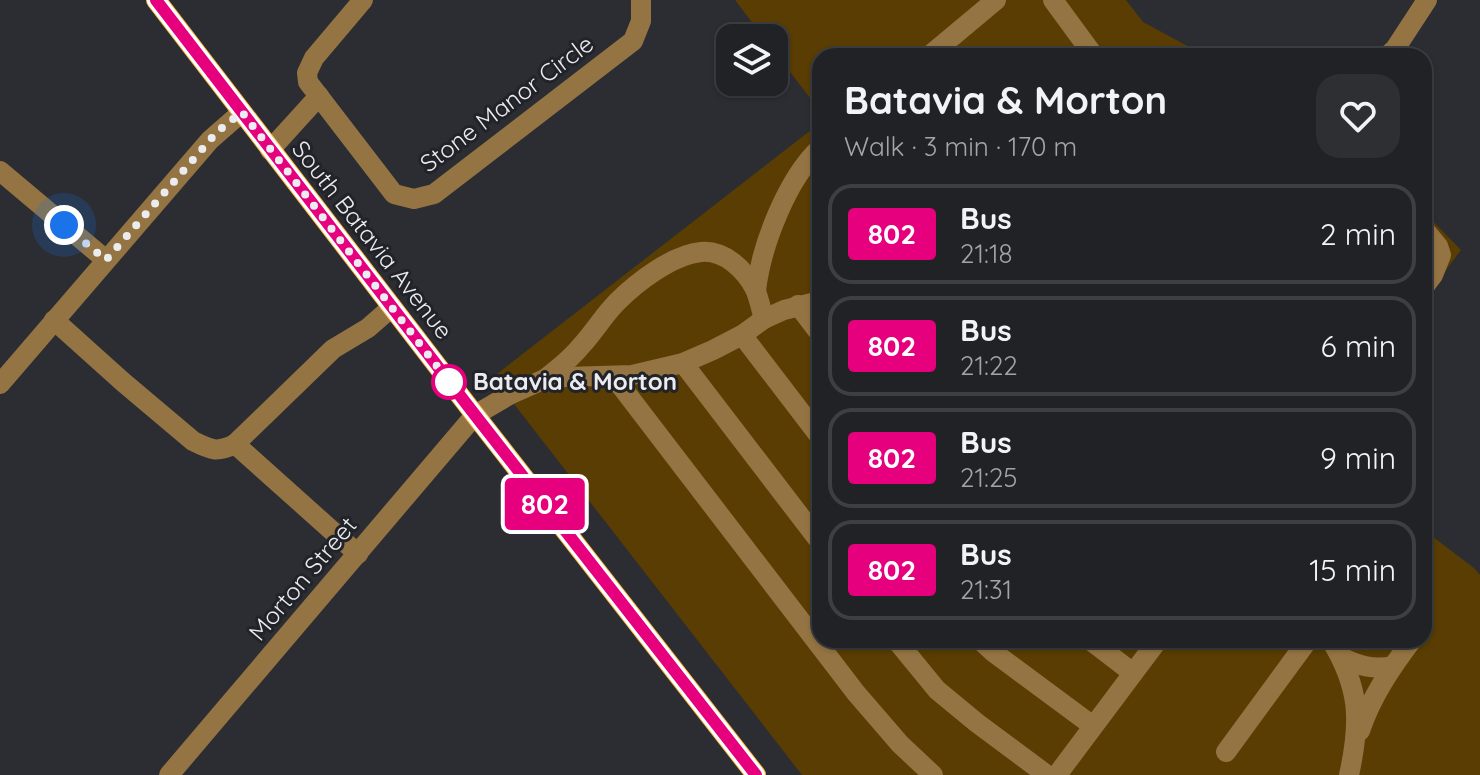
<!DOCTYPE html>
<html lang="en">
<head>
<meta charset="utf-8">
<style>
  :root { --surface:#212226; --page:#2d2f32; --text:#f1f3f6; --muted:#a2a4a7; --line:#3e3f43 }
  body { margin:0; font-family:Quicksand,sans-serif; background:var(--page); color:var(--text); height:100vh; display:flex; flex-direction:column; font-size:30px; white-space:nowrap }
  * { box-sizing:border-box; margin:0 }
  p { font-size:26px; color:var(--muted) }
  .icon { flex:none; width:44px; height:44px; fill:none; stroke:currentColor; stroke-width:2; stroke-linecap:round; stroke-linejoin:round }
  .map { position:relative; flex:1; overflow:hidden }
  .panel { position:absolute; left:812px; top:48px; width:620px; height:600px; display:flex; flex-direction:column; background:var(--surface); border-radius:24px; box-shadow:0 2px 6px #0004,0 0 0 2px var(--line) }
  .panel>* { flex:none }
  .badge { padding:0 16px; border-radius:6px; font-size:28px; line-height:52px }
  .tools { position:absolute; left:716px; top:24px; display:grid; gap:16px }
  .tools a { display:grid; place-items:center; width:72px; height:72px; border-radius:16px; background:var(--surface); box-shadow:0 2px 6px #0004,0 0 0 2px var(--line); font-size:40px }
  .you { position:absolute; width:40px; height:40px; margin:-20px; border:6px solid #fff; border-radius:50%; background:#1a73e8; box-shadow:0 0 0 12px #1a73e833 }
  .map>.badge { position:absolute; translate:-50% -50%; box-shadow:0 0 0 4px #fff }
  .round { display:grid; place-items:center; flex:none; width:84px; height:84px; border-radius:24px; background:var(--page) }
  .headline { display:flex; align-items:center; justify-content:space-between; height:136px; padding:0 32px }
  h1 { font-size:38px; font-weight:800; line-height:60px }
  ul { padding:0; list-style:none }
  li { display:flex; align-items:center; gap:24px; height:100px; margin:0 16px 12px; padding:0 16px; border:4px solid var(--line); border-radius:24px }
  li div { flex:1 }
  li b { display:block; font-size:30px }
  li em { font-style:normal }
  li .badge { min-width:88px; font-weight:700; text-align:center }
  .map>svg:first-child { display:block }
  .green { fill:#593d02 }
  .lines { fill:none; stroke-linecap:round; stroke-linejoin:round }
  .minor { stroke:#947442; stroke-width:20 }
  .major { stroke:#fbba44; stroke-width:20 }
  .line-casing { stroke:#fff; stroke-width:18 }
  .line { stroke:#e6007e; stroke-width:12 }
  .walk { stroke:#ebecf0; stroke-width:8; stroke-dasharray:0 14.4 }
  .stop-dot { fill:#fff; stroke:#e6007e; stroke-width:4 }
  .labels { text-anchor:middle; stroke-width:6; stroke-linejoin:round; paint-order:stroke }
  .street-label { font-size:24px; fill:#ebecf0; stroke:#222328 }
  .stop-label { font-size:24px; font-weight:bold; fill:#ebecf0; stroke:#222328; text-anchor:start }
</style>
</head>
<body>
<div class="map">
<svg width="1480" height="775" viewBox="0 0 1480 775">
  <rect width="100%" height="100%" fill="#2c2d32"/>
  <!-- green -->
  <g class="green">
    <path d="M735,0H1126L1143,22L1206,56H820V111L774,51V38H764Z"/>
    <path d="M820,123V640H1424V530L1474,568L1480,575V775H802L493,377Z"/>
    <path d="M1424,212L1461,250L1424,299Z"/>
  </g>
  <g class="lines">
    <!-- minor -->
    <g class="minor">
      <path d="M363,0L314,58L307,73L308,82L394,194L414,199L434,194L633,41L641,21V0"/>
      <path d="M1053,0L1094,56"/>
      <path d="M929,56L996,0"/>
      <path d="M1387,56L1395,49L1427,0"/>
      <path d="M270,150L319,96"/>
      <path d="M0,171L106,260"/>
      <path d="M1424,229L1438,246L1441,255L1433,275L1424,287"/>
      <path d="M756,291C761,246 787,179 820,148"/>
      <path d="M798,305L820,334"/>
      <path d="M54,320L123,382L193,441C211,450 217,453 235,444"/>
      <path d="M742,335L820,437"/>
      <path d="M683,363L820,542"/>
      <path d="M614,377L856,693L900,744L933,775"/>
      <path d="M545,379C557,369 571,359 581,346C594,332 604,315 617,302C637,282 672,255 701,252C725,250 745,270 755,289C759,298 761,309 764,319"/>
      <path d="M0,384L210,140L242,112"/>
      <path d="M358,554L235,444L333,349L368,328L392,307"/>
      <path d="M896,640L937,690L977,723L1047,775"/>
      <path d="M980,640L993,652L1093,726"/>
      <path d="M1090,640L1133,673"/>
      <path d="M1331,640C1360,688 1361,721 1349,775"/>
      <path d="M1341,657C1359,666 1373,670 1393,666"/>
      <path d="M1360,731C1371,697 1391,668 1412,640"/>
      <path d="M1226,752L1308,640"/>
      <path d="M169,775L475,415L511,394L545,379L565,377L632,375L683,363L713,350L742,335L764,319L784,310L820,301"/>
      <path d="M1057,775L1158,640"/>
    </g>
    <!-- major -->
    <path class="major" d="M156,0L475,415L756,775"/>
  </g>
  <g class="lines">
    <!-- line casing -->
    <g class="line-casing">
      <path id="line" d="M156,0L475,415L756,775"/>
    </g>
    <!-- line -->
    <use href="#line" class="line"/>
    <!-- walk -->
    <path class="walk" d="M64,225L106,260L217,132L242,112L449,382"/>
  </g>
  <!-- markers -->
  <circle class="stop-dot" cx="449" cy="382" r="16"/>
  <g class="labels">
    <!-- street labels -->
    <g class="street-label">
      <text transform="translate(507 104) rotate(-37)" y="8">Stone Manor Circle</text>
      <text transform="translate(372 240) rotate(52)" y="8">South Batavia Avenue</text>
      <text transform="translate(303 579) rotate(-50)" y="8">Morton Street</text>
    </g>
    <!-- stop labels -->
    <g class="stop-label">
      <text x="473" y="390">Batavia &amp; Morton</text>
    </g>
  </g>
</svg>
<div class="tools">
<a><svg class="icon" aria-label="layers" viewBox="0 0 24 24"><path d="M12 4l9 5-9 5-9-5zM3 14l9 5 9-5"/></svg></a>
</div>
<div class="you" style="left:64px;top:225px"></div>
<b class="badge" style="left:545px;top:504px;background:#e6007e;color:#fff">802</b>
<section class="panel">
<div class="headline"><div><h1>Batavia &amp; Morton</h1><p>Walk · 3 min · 170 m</p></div><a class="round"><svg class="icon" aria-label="heart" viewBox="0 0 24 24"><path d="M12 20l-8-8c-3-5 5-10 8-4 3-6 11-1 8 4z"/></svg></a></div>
<ul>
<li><span class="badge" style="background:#e6007e;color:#fff">802</span><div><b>Bus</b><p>21:18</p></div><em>2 min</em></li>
<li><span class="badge" style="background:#e6007e;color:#fff">802</span><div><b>Bus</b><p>21:22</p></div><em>6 min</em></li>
<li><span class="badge" style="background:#e6007e;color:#fff">802</span><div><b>Bus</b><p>21:25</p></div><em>9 min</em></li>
<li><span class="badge" style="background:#e6007e;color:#fff">802</span><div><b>Bus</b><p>21:31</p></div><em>15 min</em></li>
</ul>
</section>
</div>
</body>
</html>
